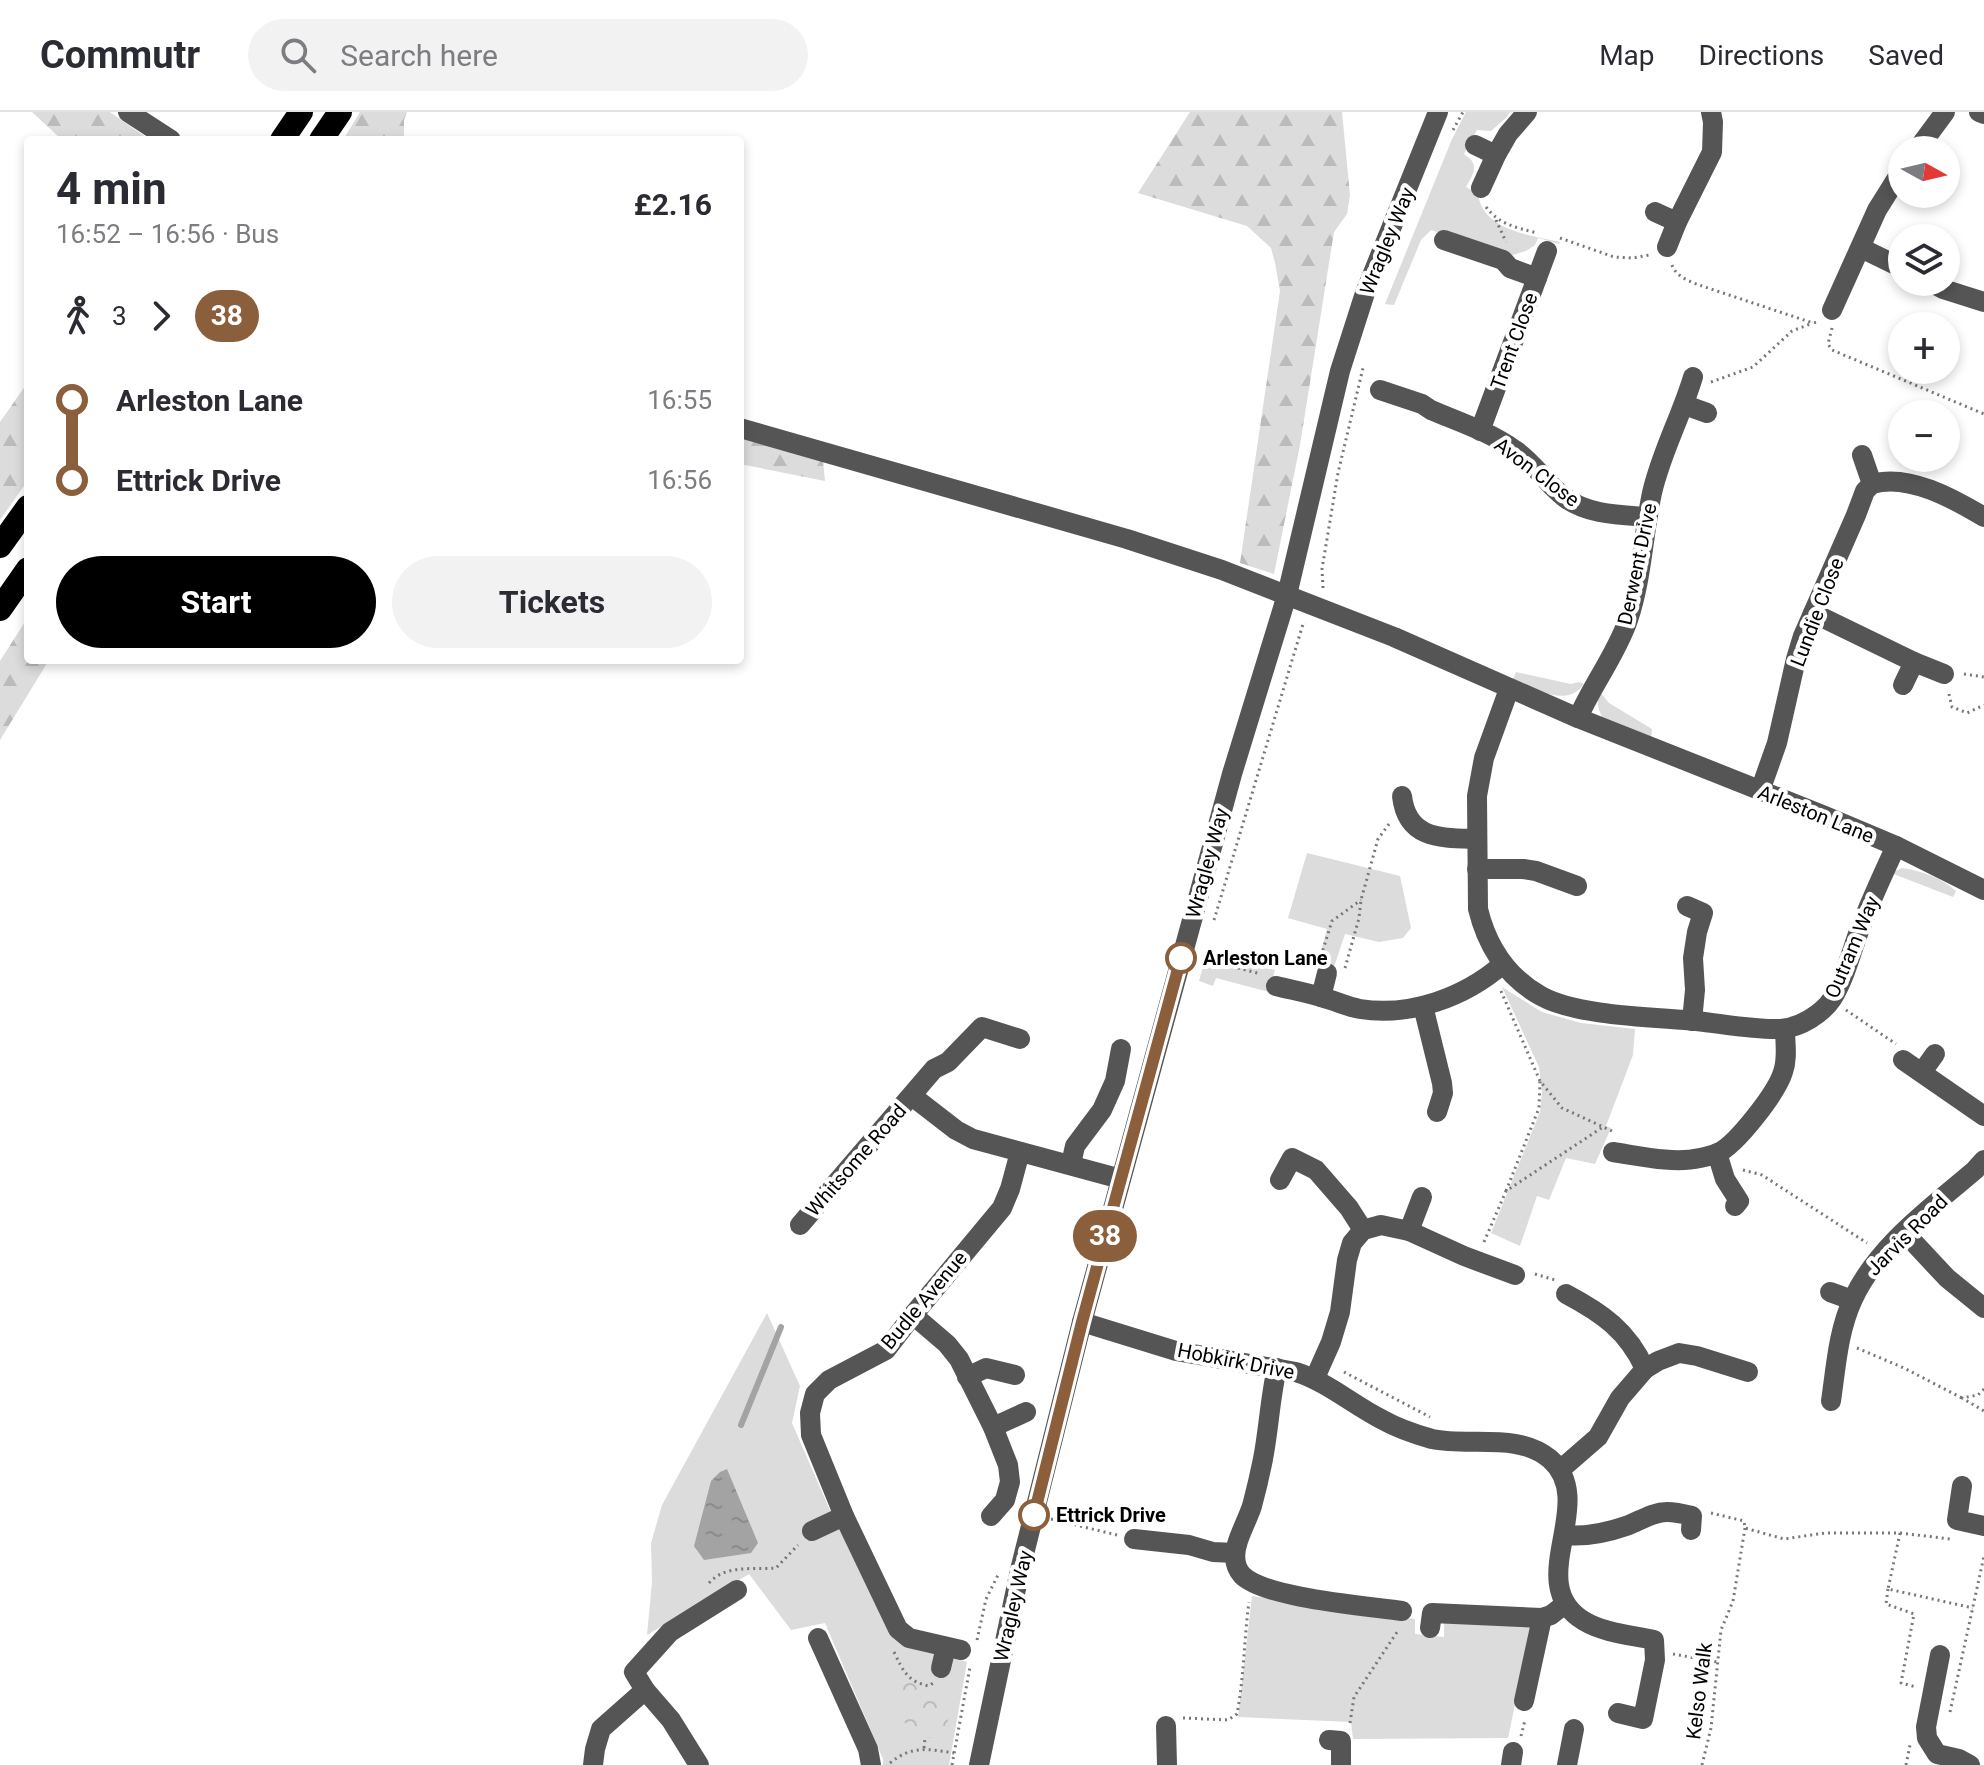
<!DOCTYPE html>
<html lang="en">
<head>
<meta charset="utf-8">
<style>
  :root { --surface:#fff; --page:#f2f2f3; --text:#2b2b33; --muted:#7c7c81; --line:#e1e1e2; --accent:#000 }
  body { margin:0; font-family:Roboto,sans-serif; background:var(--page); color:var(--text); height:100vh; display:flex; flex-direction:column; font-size:30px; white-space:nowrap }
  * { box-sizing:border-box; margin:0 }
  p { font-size:26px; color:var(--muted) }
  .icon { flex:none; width:44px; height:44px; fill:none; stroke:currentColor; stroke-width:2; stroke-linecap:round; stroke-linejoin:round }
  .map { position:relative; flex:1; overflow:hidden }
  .panel { position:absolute; left:24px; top:24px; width:720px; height:528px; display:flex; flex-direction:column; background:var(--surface); border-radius:8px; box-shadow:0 4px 12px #0003 }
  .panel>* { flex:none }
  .badge { padding:0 16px; border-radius:26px; font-size:28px; line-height:52px }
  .needle { width:52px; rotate:98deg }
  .controls { position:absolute; left:1888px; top:24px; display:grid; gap:16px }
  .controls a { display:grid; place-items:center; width:72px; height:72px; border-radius:50%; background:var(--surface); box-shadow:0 4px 12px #0003; font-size:40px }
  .map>.badge { position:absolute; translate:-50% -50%; box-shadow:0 0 0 4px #fff }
  .legs { display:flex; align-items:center; gap:12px; height:88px; padding:0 32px; font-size:26px }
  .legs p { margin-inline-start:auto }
  .head { display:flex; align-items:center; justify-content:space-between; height:136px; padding:0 32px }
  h1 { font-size:44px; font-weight:700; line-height:60px }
  .action { display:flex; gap:16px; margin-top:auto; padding:16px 32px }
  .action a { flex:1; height:92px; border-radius:48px; background:var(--accent); color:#fff; font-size:32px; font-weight:700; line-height:92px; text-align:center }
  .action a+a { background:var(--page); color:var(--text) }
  ul { padding:0 32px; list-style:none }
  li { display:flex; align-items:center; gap:28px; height:80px; font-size:30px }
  li i { display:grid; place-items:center; width:12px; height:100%; margin:0 10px; background:currentColor }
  li i::after { content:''; width:20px; height:20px; margin:-10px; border:6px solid; border-radius:50%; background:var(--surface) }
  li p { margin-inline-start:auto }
  li:first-child i { background:linear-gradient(#0000 50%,currentColor 0) }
  li:last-child i { background:linear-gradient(currentColor 50%,#0000 0) }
  header { display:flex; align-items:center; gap:48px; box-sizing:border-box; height:112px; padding:0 40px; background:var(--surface); border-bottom:2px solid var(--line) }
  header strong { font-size:38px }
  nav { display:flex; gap:44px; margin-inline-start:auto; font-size:28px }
  .search { width:560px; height:72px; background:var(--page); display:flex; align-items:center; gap:20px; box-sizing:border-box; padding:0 28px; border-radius:44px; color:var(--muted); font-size:30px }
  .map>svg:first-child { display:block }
  .grass { fill:#dcdcdc }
  .forest { fill:url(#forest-firs) }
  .park { fill:url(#park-crowns) }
  .water { fill:url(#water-ripples) }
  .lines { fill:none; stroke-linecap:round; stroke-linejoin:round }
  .stream { stroke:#a3a3a3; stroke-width:6 }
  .path { stroke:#777; stroke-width:3; stroke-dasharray:2 4; stroke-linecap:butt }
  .minor { stroke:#555; stroke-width:20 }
  .highway { stroke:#000; stroke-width:24 }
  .line-1-casing { stroke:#fff; stroke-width:18 }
  .line-1 { stroke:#8b5e3c; stroke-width:12 }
  .stop-1-dot { fill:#fff; stroke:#8b5e3c; stroke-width:4 }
  .labels { text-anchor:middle; stroke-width:8; stroke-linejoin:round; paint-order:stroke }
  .street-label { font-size:20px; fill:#000; stroke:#fff }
  .stop-label { font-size:20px; font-weight:bold; fill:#000; stroke:#fff; text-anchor:start }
</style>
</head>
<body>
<header>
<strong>Commutr</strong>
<div class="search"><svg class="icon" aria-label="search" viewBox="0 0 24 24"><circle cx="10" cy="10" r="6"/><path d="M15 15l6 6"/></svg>Search here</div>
<nav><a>Map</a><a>Directions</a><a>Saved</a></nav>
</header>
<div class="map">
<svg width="1984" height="1653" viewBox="0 0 1984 1653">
  <defs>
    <pattern id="forest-firs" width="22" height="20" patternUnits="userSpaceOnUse" patternTransform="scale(2)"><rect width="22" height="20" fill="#dcdcdc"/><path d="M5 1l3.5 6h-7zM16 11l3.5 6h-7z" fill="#bbb"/></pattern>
    <pattern id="park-crowns" width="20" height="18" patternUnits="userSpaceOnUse" patternTransform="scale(2)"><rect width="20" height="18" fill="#dcdcdc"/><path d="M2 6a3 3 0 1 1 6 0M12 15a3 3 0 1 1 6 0" fill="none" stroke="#bbb"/></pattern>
    <pattern id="water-ripples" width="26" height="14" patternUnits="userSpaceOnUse" patternTransform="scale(2)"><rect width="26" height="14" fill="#a3a3a3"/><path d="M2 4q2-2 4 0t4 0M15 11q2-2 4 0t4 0" fill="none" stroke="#8b8b8b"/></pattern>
  </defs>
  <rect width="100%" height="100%" fill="#fff"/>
  <!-- grass -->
  <g class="grass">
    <path d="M1466,0H1510L1506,6L1491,19L1477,18L1464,42C1480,52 1474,61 1466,75L1478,82C1483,119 1531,123 1560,130L1559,132L1538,126L1535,133L1526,139L1509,144L1431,118L1421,128L1394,193L1385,192L1452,27Z"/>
    <path d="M1516,560L1571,572L1579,570L1584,572C1566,597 1535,576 1513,567Z"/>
    <path d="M1600,580L1609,591L1652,617L1651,626L1602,605C1598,596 1596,589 1600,580Z"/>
    <path d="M1307,741L1400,764L1411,816L1403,826L1379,830L1345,822L1334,855L1318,851L1327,817L1288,806Z"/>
    <path d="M1902,756C1922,759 1940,765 1956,779L1953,785L1891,761Z"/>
    <path d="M1207,839L1275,858L1269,880L1216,866L1213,874L1199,869Z"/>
    <path d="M1502,875L1542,900L1581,911L1635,917L1633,943L1606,1014L1611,1016L1595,1052L1566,1046L1549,1088L1537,1084L1520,1134L1491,1121L1540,1000L1542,980L1539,955Z"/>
    <path d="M767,1201L800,1274L792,1311L829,1396L896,1528L967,1550L949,1653H883V1647L825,1511L791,1518L749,1462L647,1523L652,1470L651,1431L662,1393Z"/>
    <path d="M1252,1484L1415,1507V1522L1444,1525V1509L1532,1511L1508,1626L1353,1627L1351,1610L1238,1605Z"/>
  </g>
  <!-- forest -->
  <g class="forest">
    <path d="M32,0H110L150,28H62Z"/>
    <path d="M360,0H407L404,8V28H343Z"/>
    <path d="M1190,0H1342L1350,83L1347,102L1334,120L1300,333L1274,462L1240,451L1280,179L1275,151L1271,136L1247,114L1138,81Z"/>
    <path d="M28,270V368L0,408V310Z"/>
    <path d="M740,326L823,349L825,369L740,352Z"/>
    <path d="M28,505V548H49L0,628V549Z"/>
  </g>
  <!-- park -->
  <path class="park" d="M918,1557C931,1563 937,1570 943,1584C970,1639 884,1646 901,1564L910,1558Z"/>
  <!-- water -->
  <path class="water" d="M727,1357L758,1431L751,1441L704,1448L694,1434L711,1369L720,1360Z"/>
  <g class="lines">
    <!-- stream -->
    <path class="stream" d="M741,1313L781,1215"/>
    <!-- path -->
    <g class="path">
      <path d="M1453,18L1463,0"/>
      <path d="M1486,95C1500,113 1515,115 1537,121"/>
      <path d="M1496,108L1506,130"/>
      <path d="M1560,126L1614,145L1633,146L1649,143"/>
      <path d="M1672,153C1676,165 1691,170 1702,174L1813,211L1818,210"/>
      <path d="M1832,216L1828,232L1832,238L1984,302"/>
      <path d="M1711,270L1753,255L1792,219L1813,211"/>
      <path d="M1323,476L1322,457L1338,361L1363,256"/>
      <path d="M1964,562L1984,565"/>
      <path d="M1949,582L1952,595L1967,601L1984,593"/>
      <path d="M1214,808L1303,512H1306"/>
      <path d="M1321,844L1332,809L1361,788"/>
      <path d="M1203,847L1261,862"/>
      <path d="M1345,856L1359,806L1361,788L1378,727L1389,712"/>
      <path d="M1501,879L1540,969L1562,996L1612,1019"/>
      <path d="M1846,898L1896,932"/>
      <path d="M1743,1058L1762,1063L1867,1131"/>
      <path d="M1506,1079L1539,996L1540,969"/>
      <path d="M1484,1130L1506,1079L1603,1015"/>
      <path d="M1535,1162L1555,1168"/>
      <path d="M1857,1236L1904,1256L1962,1286"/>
      <path d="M1344,1260L1430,1305"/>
      <path d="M1984,1277L1978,1283L1962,1286L1984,1299"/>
      <path d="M1711,1401L1744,1409L1745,1416L1784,1427L1825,1421H1900L1950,1427"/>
      <path d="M1051,1407L1117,1423"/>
      <path d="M1900,1421L1888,1477L1973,1496"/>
      <path d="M709,1471C726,1452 753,1458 776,1456L798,1433"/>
      <path d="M1888,1477L1886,1492L1914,1502L1901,1571L1916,1575"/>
      <path d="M977,1528L986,1487L998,1463"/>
      <path d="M894,1540C903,1559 908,1570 929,1574L933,1571"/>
      <path d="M1673,1542L1717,1550"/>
      <path d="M1950,1600L1984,1444"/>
      <path d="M1183,1606L1228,1608L1237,1602C1244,1565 1244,1527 1249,1490"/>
      <path d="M1350,1611L1354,1585L1399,1517"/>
      <path d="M1521,1624L1525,1608"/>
      <path d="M924,1636L925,1626"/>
      <path d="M890,1651C912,1633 928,1637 954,1641"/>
      <path d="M952,1653L970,1555"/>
      <path d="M1702,1653L1711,1616L1721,1518L1733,1489L1745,1416"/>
      <path d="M1906,1653L1910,1633"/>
    </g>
    <!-- minor -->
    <g class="minor">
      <path d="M128,0L171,28"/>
      <path d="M1979,0L1984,2"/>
      <path d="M1475,33L1496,43"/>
      <path d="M1917,38L1945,0"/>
      <path d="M1481,76L1496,43L1508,22L1527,0"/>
      <path d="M1655,100L1677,110"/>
      <path d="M1444,128L1503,148L1510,156L1537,166"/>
      <path d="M1667,135L1677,110L1712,40L1713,10L1711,0"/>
      <path d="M1861,136L1902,156"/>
      <path d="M1930,170L1943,177L1984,190"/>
      <path d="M1832,198L1877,98L1902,58"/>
      <path d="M1380,278L1422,292L1431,298C1459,310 1490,320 1515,338C1534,351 1546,371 1564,385C1587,403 1621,403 1648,405"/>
      <path d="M1685,293L1707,301"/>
      <path d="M740,316L1127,427L1222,458L1394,525L1578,606L1825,704L1896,734L1984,778"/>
      <path d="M1480,319L1547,139"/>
      <path d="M1872,372C1908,361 1954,387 1984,405"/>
      <path d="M1813,501L1914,550L1944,562"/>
      <path d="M1903,573L1914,550"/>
      <path d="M1509,577L1484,646L1477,684L1478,797C1487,834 1507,865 1541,884C1577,904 1653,905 1696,909C1724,912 1753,918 1781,917C1791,916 1802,912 1810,907C1818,902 1827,895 1832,887C1845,866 1851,841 1859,819C1870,790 1883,762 1896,734"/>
      <path d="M1578,606C1592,573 1616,543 1628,508C1642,467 1643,423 1652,381C1661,341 1681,305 1693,265"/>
      <path d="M1760,679L1777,631L1796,547L1803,524L1856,403L1865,379L1872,372L1862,343"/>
      <path d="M1402,684C1407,728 1442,726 1477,727"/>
      <path d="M1477,757H1523L1536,759L1577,774"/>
      <path d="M1687,794L1703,801L1697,820L1693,846L1695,878L1692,909"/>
      <path d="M1276,874C1292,878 1309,881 1324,886C1336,889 1348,895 1360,897C1411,905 1465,885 1503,852"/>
      <path d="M1321,885L1327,861"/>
      <path d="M1423,894L1442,971L1443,981L1437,1000"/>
      <path d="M1903,948L1984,1004"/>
      <path d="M1922,960L1935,942"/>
      <path d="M912,984L956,1018L973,1027L1121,1067"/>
      <path d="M1613,1040C1640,1044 1673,1052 1700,1046C1705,1045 1713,1043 1718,1041C1737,1032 1777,980 1783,960C1788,946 1785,931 1785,917"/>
      <path d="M1717,1041L1725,1067L1739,1089L1735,1094"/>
      <path d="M1071,1052L1075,1034L1102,998L1115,969L1121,937"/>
      <path d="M1280,1068L1292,1046L1316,1058L1349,1096L1363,1118"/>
      <path d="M800,1113L934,957L948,950L982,915L1020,927"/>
      <path d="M1409,1119L1422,1085"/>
      <path d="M1904,1120L1947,1166L1984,1196"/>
      <path d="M1830,1180L1852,1188"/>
      <path d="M1566,1182C1602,1201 1628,1219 1645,1257"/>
      <path d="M913,1203L947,1232L959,1247L993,1315L1008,1353L1010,1370L1005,1388L991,1404"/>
      <path d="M1082,1210L1176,1239L1296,1260C1327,1270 1352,1292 1381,1307C1397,1316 1414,1322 1432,1327C1470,1335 1518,1320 1550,1347C1600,1391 1521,1471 1584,1509C1604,1521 1631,1523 1654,1528L1655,1548L1643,1607L1618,1601"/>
      <path d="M1277,1256C1270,1286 1269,1316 1263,1347C1260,1362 1256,1379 1252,1394C1248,1406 1242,1417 1238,1429C1234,1441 1233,1453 1242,1463C1264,1486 1368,1494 1402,1499"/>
      <path d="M967,1265L986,1256L1015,1263"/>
      <path d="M1315,1266L1331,1230L1340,1200L1347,1148L1352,1131L1363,1118L1381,1113L1409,1119L1464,1144L1515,1163"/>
      <path d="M1831,1289C1836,1255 1838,1219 1853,1187C1878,1133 1932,1095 1975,1058L1984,1048"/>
      <path d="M993,1315L1026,1300"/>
      <path d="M1560,1358L1598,1325L1620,1286L1645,1257L1658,1249L1679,1241L1697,1244L1748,1260"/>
      <path d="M1962,1374L1957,1408L1984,1414"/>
      <path d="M812,1419L844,1404"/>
      <path d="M1564,1423C1585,1425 1606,1421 1626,1414C1640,1409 1652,1400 1667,1400C1676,1400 1684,1402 1692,1404L1691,1418"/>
      <path d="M1134,1427L1189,1433L1213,1440L1235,1441"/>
      <path d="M1430,1516L1432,1501L1542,1506L1551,1503L1565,1492"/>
      <path d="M818,1526L868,1637L871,1653"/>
      <path d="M961,1538L909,1526L898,1517L844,1404L811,1323L810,1301L815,1282L829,1268L886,1238L913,1203L1002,1096L1010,1077L1020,1040"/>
      <path d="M1940,1543L1926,1615L1927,1626L1937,1642L1959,1647L1970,1653"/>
      <path d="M941,1556L946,1535"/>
      <path d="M1524,1589L1542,1506"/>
      <path d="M1166,1614L1167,1653"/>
      <path d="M1329,1628L1341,1629V1653"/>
      <path d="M593,1653L595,1637L601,1617L645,1578"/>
      <path d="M699,1653L671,1608L645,1578L634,1560L670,1520L737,1478"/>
      <path d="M979,1653L1020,1458L1082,1210L1232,662L1287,483L1340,259L1365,181L1438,0"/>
      <path d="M1511,1653L1513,1640"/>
      <path d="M1567,1653L1574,1617"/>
    </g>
    <!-- highway -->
    <g class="highway">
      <path d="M282,28L301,0"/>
      <path d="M321,28L340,0"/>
      <path d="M0,434L28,395"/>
      <path d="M0,497L28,457"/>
    </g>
  </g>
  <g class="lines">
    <!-- line-1 casing -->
    <g class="line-1-casing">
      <path id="line-1" d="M1034,1403L1082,1210L1181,846"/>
    </g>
    <!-- line-1 -->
    <use href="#line-1" class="line-1"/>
  </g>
  <!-- markers -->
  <g class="stop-1-dot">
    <circle cx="1181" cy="846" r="14"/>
    <circle cx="1034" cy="1403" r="14"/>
  </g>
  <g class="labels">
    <!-- street labels -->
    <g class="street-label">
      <text transform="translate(1387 129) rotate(-68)" y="7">Wragley Way</text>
      <text transform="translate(1514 229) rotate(-70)" y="7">Trent Close</text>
      <text transform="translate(1537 360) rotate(37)" y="7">Avon Close</text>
      <text transform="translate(1637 452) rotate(-78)" y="7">Derwent Drive</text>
      <text transform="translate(1817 500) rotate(-69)" y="7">Lundie Close</text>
      <text transform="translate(1816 702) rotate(22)" y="7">Arleston Lane</text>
      <text transform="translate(1207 751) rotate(-75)" y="7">Wragley Way</text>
      <text transform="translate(1852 835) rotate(-67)" y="7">Outram Way</text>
      <text transform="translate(856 1048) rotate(-49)" y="7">Whitsome Road</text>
      <text transform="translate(1907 1123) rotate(-45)" y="7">Jarvis Road</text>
      <text transform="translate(924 1188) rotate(-50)" y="7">Budle Avenue</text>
      <text transform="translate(1236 1249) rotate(11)" y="7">Hobkirk Drive</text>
      <text transform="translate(1013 1494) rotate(-77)" y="7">Wragley Way</text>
      <text transform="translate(1699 1579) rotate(-83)" y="7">Kelso Walk</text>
    </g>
    <!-- stop labels -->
    <g class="stop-label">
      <text x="1203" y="853">Arleston Lane</text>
      <text x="1056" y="1410">Ettrick Drive</text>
    </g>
  </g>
</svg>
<div class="controls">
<a><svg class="needle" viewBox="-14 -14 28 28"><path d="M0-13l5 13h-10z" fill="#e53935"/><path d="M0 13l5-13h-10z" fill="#7c7c81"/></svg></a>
<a><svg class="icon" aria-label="layers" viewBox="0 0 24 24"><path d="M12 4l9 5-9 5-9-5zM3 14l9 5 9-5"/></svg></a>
<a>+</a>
<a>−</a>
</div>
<b class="badge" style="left:1105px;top:1124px;background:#8b5e3c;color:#fff">38</b>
<section class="panel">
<div class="head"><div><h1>4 min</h1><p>16:52 – 16:56 · Bus</p></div><b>£2.16</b></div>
<div class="legs"><svg class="icon" aria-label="walk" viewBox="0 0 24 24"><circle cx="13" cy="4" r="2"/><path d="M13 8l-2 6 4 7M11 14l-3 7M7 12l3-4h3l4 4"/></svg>3<svg class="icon" aria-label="forward" viewBox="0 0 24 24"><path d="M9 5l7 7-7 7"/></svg><b class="badge" style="background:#8b5e3c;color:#fff">38</b></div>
<ul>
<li><i style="color:#8b5e3c"></i><b>Arleston Lane</b><p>16:55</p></li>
<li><i style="color:#8b5e3c"></i><b>Ettrick Drive</b><p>16:56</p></li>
</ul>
<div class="action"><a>Start</a><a>Tickets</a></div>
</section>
</div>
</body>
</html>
